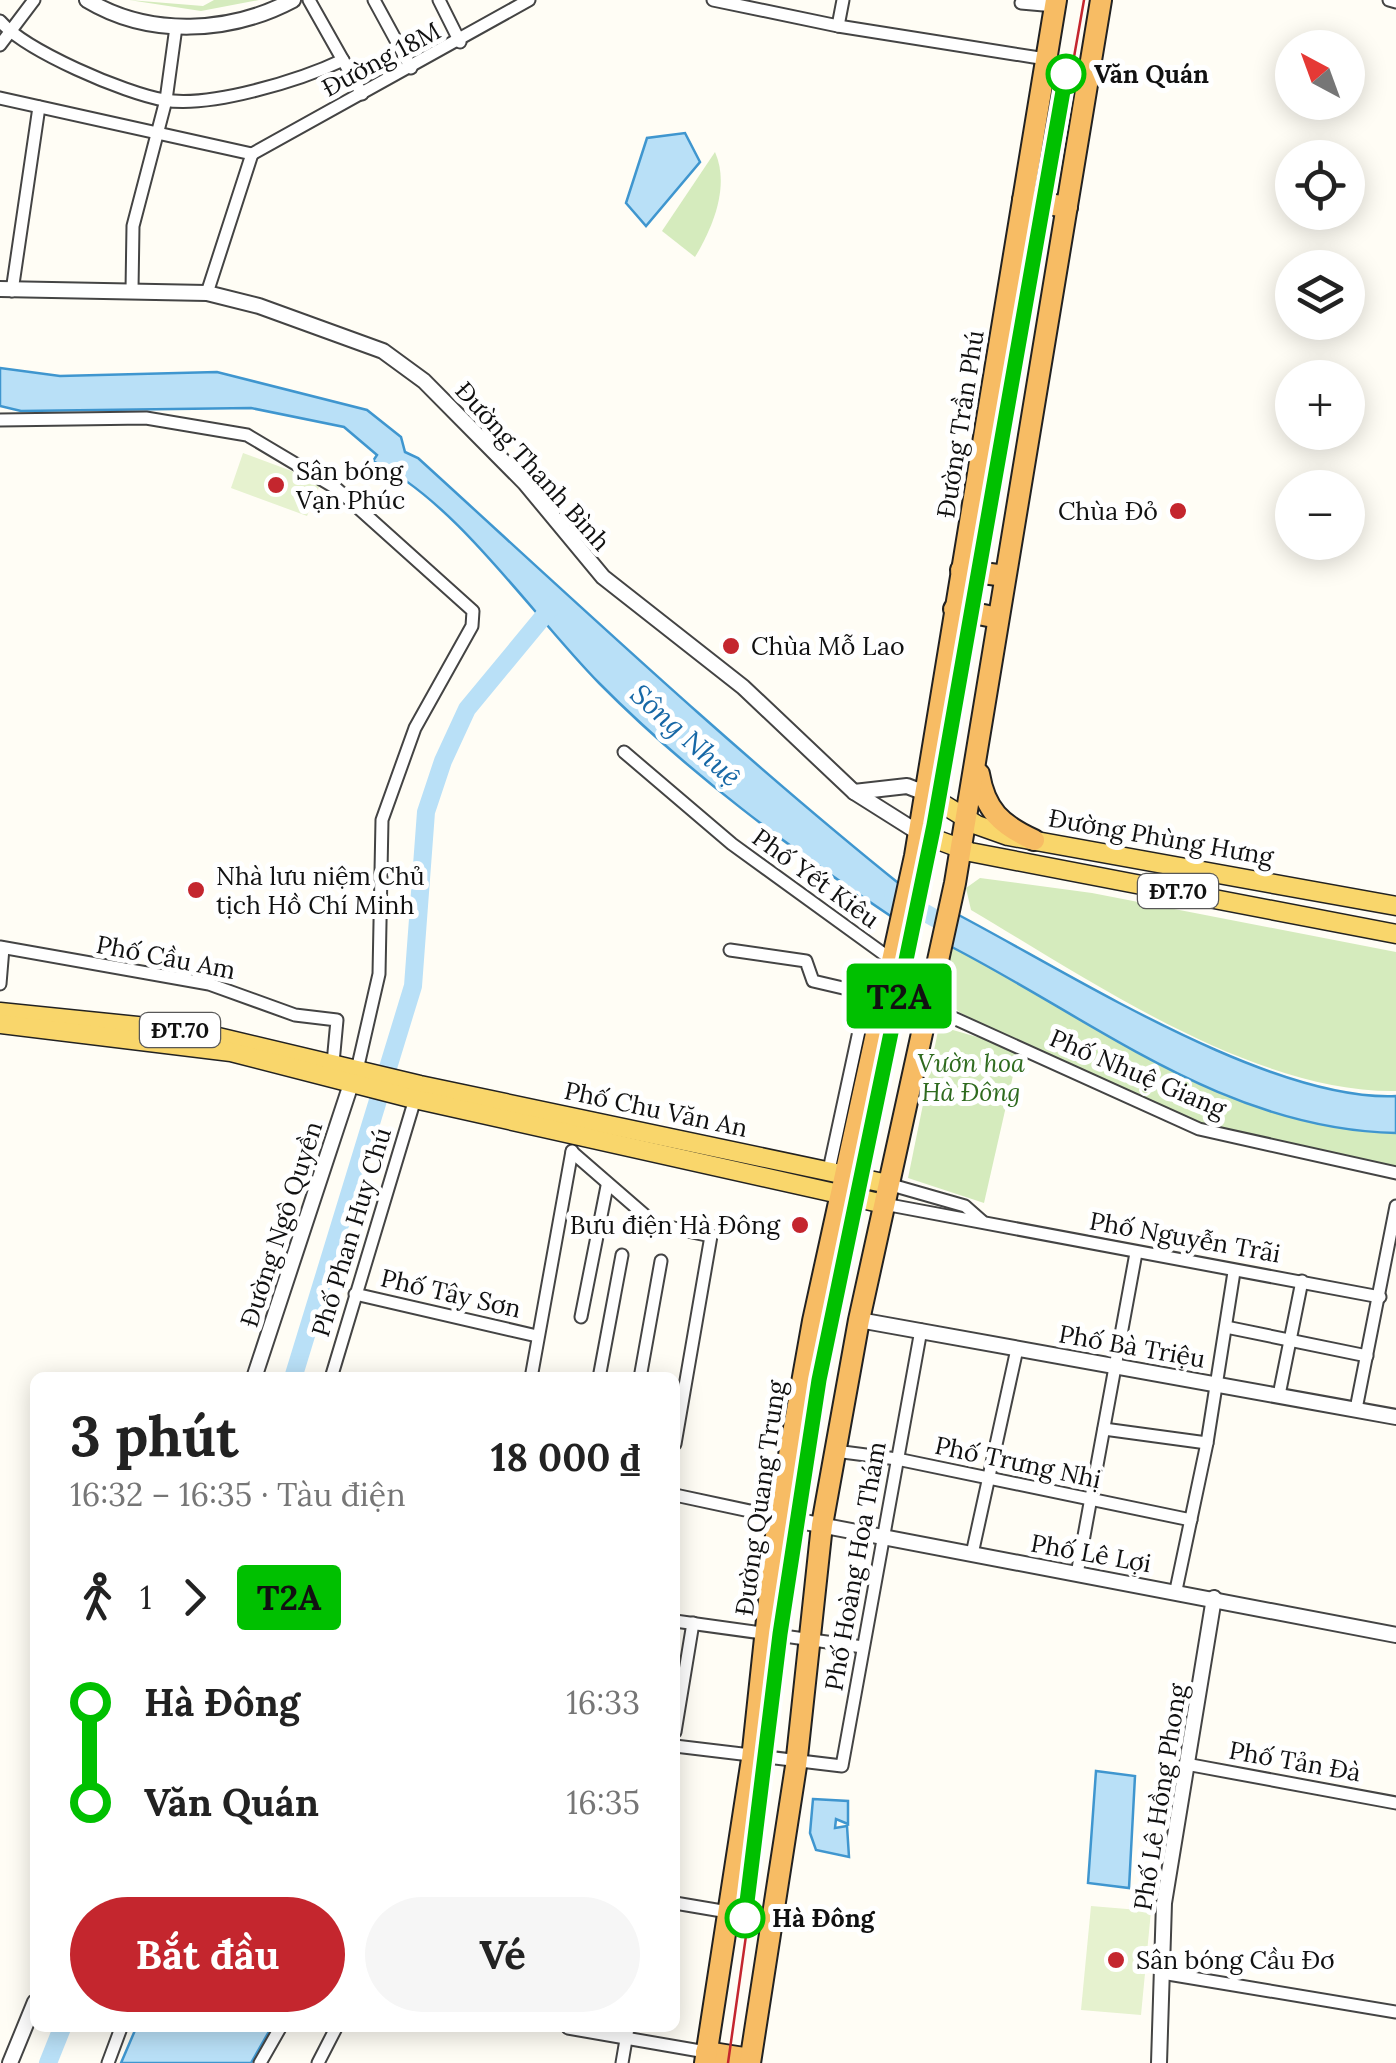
<!DOCTYPE html>
<html lang="vi">
<head>
<meta charset="utf-8">
<style>
  :root { --surface:#fff; --page:#f6f6f6; --text:#222; --muted:#767676; --accent:#c4262e }
  body { margin:0; font-family:Lora,serif; background:var(--page); color:var(--text); height:100vh; display:flex; flex-direction:column; font-size:38px; white-space:nowrap }
  * { box-sizing:border-box; margin:0 }
  p { font-size:32px; color:var(--muted) }
  .icon { flex:none; width:55px; height:55px; fill:none; stroke:currentColor; stroke-width:2; stroke-linecap:round; stroke-linejoin:round }
  .map { position:relative; flex:1; overflow:hidden }
  .panel { position:absolute; left:30px; top:1372px; width:650px; height:660px; display:flex; flex-direction:column; background:var(--surface); border-radius:15px; box-shadow:0 5px 25px #0003 }
  .panel>* { flex:none }
  .badge { padding:0 20px; border-radius:8px; font-size:35px; line-height:65px }
  .needle { width:65px; rotate:319deg }
  .fabs { position:absolute; left:1275px; top:30px; display:grid; gap:20px }
  .fabs a { display:grid; place-items:center; width:90px; height:90px; border-radius:50%; background:var(--surface); box-shadow:0 5px 25px #0003; font-size:50px }
  .map>.badge { position:absolute; translate:-50% -50%; box-shadow:0 0 0 5px #fff }
  .legs { display:flex; align-items:center; gap:15px; height:110px; padding:0 40px; font-size:32px }
  .legs p { margin-inline-start:auto }
  .head { display:flex; align-items:center; justify-content:space-between; height:170px; padding:0 40px }
  h1 { font-size:55px; font-weight:800; line-height:75px }
  .action { display:flex; gap:20px; margin-top:auto; padding:20px 40px }
  .action a { flex:1; height:115px; border-radius:60px; background:var(--accent); color:#fff; font-size:40px; font-weight:800; line-height:115px; text-align:center }
  .action a+a { background:var(--page); color:var(--text) }
  ul { padding:0 40px; list-style:none }
  li { display:flex; align-items:center; gap:35px; height:100px; font-size:38px }
  li i { display:grid; place-items:center; width:15px; height:100%; margin:0 12px; background:currentColor }
  li i::after { content:''; width:25px; height:25px; margin:-12px; border:8px solid; border-radius:50%; background:var(--surface) }
  li p { margin-inline-start:auto }
  li:first-child i { background:linear-gradient(#0000 50%,currentColor 0) }
  li:last-child i { background:linear-gradient(currentColor 50%,#0000 0) }
  .map>svg:first-child { display:block }
  .green { fill:#d5ebbd }
  .pitch { fill:#e6f2cf }
  .water { fill:#b9e0f7; stroke:#3f96cf; stroke-width:2.5 }
  .lines { fill:none; stroke-linecap:round; stroke-linejoin:round }
  .river { stroke:#b9e0f7; stroke-width:18 }
  .minor-casing { stroke:#444; stroke-width:15 }
  .tertiary-casing { stroke:#444; stroke-width:18 }
  .primary-casing { stroke:#222; stroke-width:21 }
  .trunk-casing { stroke:#222; stroke-width:24 }
  .minor { stroke:#fff; stroke-width:11 }
  .tertiary { stroke:#fff; stroke-width:14 }
  .primary { stroke:#f9d66b; stroke-width:18 }
  .trunk { stroke:#f7bc64; stroke-width:20 }
  .rail { stroke:#c4262e; stroke-width:2.5 }
  .line-1-casing { stroke:#fff; stroke-width:22 }
  .line-1 { stroke:#00c000; stroke-width:15 }
  .stop-1-dot { fill:#fff; stroke:#00c000; stroke-width:5 }
  .poi-dot { fill:#c4262e; stroke:#fff; stroke-width:4 }
  .labels { text-anchor:middle; stroke-width:10; stroke-linejoin:round; paint-order:stroke }
  .shield { fill:#fff; stroke:#585858; stroke-width:2.5 }
  .shield-label { font-size:22px; font-weight:bold; fill:#111 }
  .street-label { font-size:25px; fill:#111; stroke:#fff }
  .stop-label { font-size:25px; font-weight:bold; fill:#111; stroke:#fff; text-anchor:start }
  .poi-label { font-size:25px; fill:#111; stroke:#fff; text-anchor:start }
  .park-label { font-size:25px; font-style:italic; fill:#2f6b1f; stroke:#fff }
  .water-label { font-size:28px; font-style:italic; fill:#1768a6; stroke:#fff }
</style>
</head>
<body>
<div class="map">
<svg width="1396" height="2063" viewBox="0 0 1396 2063">
  <rect width="100%" height="100%" fill="#fffdf5"/>
  <!-- green -->
  <g class="green">
    <path d="M129,0L203,6L214,0H259L201,11Z"/>
    <path d="M715,152C730,186 713,227 695,257L662,231Z"/>
    <path d="M980,878L1092,893L1396,952V1091C1254,1093 1091,981 971,910L966,888Z"/>
    <path d="M951,945C1106,1017 1214,1129 1396,1131V1171L1199,1128L1096,1083L959,1012L941,995L938,978Z"/>
    <path d="M939,1026L1019,1049L984,1203L908,1178Z"/>
  </g>
  <!-- pitch -->
  <g class="pitch">
    <path d="M243,453L321,482L307,516L231,488Z"/>
    <path d="M1091,1906L1151,1911L1141,2015L1081,2010Z"/>
  </g>
  <!-- water -->
  <g class="water">
    <path d="M685,133L700,162L646,226L626,203L647,138Z"/>
    <path d="M0,368L60,376L217,372L367,410L401,437L405,452L418,458C577,603 734,751 902,886L895,919C791,849 687,772 599,683C532,615 457,502 373,461L377,455L344,427L251,408L21,411L0,406Z"/>
    <path d="M951,911C1065,970 1268,1102 1396,1096V1133C1222,1129 1092,1018 944,943Z"/>
    <path d="M1096,1771L1135,1776L1129,1888L1088,1883Z"/>
    <path d="M813,1799L848,1801V1824L836,1819L835,1828L847,1826L849,1857L816,1850L810,1833Z"/>
    <path d="M136,2028H271L251,2063H121Z"/>
  </g>
  <g class="lines">
    <!-- river -->
    <g class="river">
      <path d="M893,895L958,931"/>
      <path d="M293,1378L413,986L426,812L443,761L467,709L553,605"/>
      <path d="M48,2063L62,2028"/>
    </g>
    <!-- minor casing -->
    <g class="minor-casing">
      <g id="minor">
        <path d="M309,0L362,94"/>
        <path d="M374,0L411,68"/>
        <path d="M439,0L460,42"/>
        <path d="M713,0L838,26L1046,59"/>
        <path d="M1389,0L1396,2"/>
        <path d="M1021,3L1055,6"/>
        <path d="M0,21C26,51 124,93 164,100C211,108 301,80 343,60"/>
        <path d="M838,26L843,0"/>
        <path d="M0,45L34,0"/>
        <path d="M0,98L252,154"/>
        <path d="M252,154L529,0"/>
        <path d="M132,290L133,226L166,100L176,27"/>
        <path d="M12,291L39,107"/>
        <path d="M207,293L252,154"/>
        <path d="M0,420L146,418L247,435L336,488L473,611L472,626L415,728L382,820L379,974L357,1070"/>
        <path d="M624,752L732,844L892,960"/>
        <path d="M0,947L209,984L295,1015L337,1020L333,1063"/>
        <path d="M730,950L806,961L813,981L873,995"/>
        <path d="M0,984L3,948"/>
        <path d="M927,1006L1199,1129L1396,1173"/>
        <path d="M572,1152L655,1224L711,1236L675,1444"/>
        <path d="M829,1170L867,994"/>
        <path d="M888,1184L965,1206L982,1221"/>
        <path d="M884,1204L1380,1297"/>
        <path d="M355,1294L537,1336"/>
        <path d="M581,1317L607,1186"/>
        <path d="M1226,1327L1367,1356"/>
        <path d="M331,1378L415,1099"/>
        <path d="M531,1378L572,1151"/>
        <path d="M599,1378L622,1255"/>
        <path d="M640,1378L661,1261"/>
        <path d="M1279,1395L1302,1281"/>
        <path d="M1356,1409L1396,1206"/>
        <path d="M1104,1429L1207,1443"/>
        <path d="M835,1451L897,1459L1191,1520"/>
        <path d="M675,1495L778,1517"/>
        <path d="M972,1554L1017,1349"/>
        <path d="M1077,1574L1136,1253"/>
        <path d="M1176,1590L1207,1443L1234,1272"/>
        <path d="M675,1621L863,1647"/>
        <path d="M675,1732L693,1623"/>
        <path d="M675,1746L842,1766L921,1330"/>
        <path d="M1186,1764L1396,1803"/>
        <path d="M675,1903L728,1912"/>
        <path d="M1162,1973L1396,2012"/>
        <path d="M568,2028L706,2052"/>
        <path d="M108,2063L121,2028"/>
        <path d="M260,2063L280,2028"/>
        <path d="M318,2063L336,2028"/>
        <path d="M622,2063L628,2028"/>
      </g>
    </g>
    <!-- tertiary casing -->
    <g class="tertiary-casing">
      <g id="tertiary">
        <path d="M87,0C150,38 231,33 293,0"/>
        <path d="M0,289L207,293L259,306L383,351L424,381L525,483L603,577L743,687L854,792L919,833"/>
        <path d="M854,792L907,786L925,793"/>
        <path d="M859,1320L1396,1417"/>
        <path d="M254,1378L351,1084"/>
        <path d="M778,1517L1396,1635"/>
        <path d="M10,2063L35,2002"/>
        <path d="M1159,2063L1164,1903L1214,1598"/>
      </g>
    </g>
    <!-- primary casing -->
    <g class="primary-casing">
      <g id="primary">
        <path d="M925,793L977,825L1008,836L1396,906"/>
        <path d="M919,833L970,852L1396,934"/>
        <path d="M0,1012L197,1032L420,1085L888,1184"/>
        <path d="M0,1024L231,1052L410,1098L884,1204"/>
      </g>
    </g>
    <!-- trunk casing -->
    <g class="trunk-casing">
      <g id="trunk">
        <path d="M1023,200L1067,207"/>
        <path d="M961,570L1005,576"/>
        <path d="M954,609L998,618"/>
        <path d="M979,774C985,810 1001,825 1034,840"/>
        <path d="M706,2052L750,2059"/>
        <path d="M705,2063L752,1759L778,1517L813,1321L915,856L1056,0"/>
        <path d="M750,2063L796,1766L822,1525L859,1320L955,883L1101,0"/>
      </g>
    </g>
    <!-- minor -->
    <use href="#minor" class="minor"/>
    <!-- tertiary -->
    <use href="#tertiary" class="tertiary"/>
    <!-- primary -->
    <use href="#primary" class="primary"/>
    <!-- trunk -->
    <use href="#trunk" class="trunk"/>
    <!-- rail -->
    <path class="rail" d="M728,2063L824,1384L870,1145L939,827L1084,0"/>
  </g>
  <g class="lines">
    <!-- line-1 casing -->
    <g class="line-1-casing">
      <path id="line-1" d="M745,1918L780,1634L819,1380L934,825L1066,74"/>
    </g>
    <!-- line-1 -->
    <use href="#line-1" class="line-1"/>
  </g>
  <!-- markers -->
  <g class="stop-1-dot">
    <circle cx="1066" cy="74" r="18"/>
    <circle cx="745" cy="1918" r="18"/>
  </g>
  <g class="poi-dot">
    <circle cx="276" cy="485" r="10"/>
    <circle cx="1178" cy="511" r="10"/>
    <circle cx="731" cy="646" r="10"/>
    <circle cx="196" cy="890" r="10"/>
    <circle cx="800" cy="1225" r="10"/>
    <circle cx="1116" cy="1960" r="10"/>
  </g>
  <g class="labels">
    <!-- shield labels -->
    <g class="shield">
      <rect x="1138" y="874" width="80" height="34" rx="8"/>
      <rect x="140" y="1013" width="80" height="34" rx="8"/>
    </g>
    <g class="shield-label">
      <text x="1178" y="899">ĐT.70</text>
      <text x="180" y="1038">ĐT.70</text>
    </g>
    <!-- street labels -->
    <g class="street-label">
      <text transform="translate(381 59) rotate(-28)" y="9">Đường 18M</text>
      <text transform="translate(960 424) rotate(-81)" y="9">Đường Trần Phú</text>
      <text transform="translate(533 466) rotate(48)" y="9">Đường Thanh Bình</text>
      <text transform="translate(1161 837) rotate(10)" y="9">Đường Phùng Hưng</text>
      <text transform="translate(816 878) rotate(36)" y="9">Phố Yết Kiêu</text>
      <text transform="translate(166 957) rotate(11)" y="9">Phố Cầu Am</text>
      <text transform="translate(1138 1073) rotate(23)" y="9">Phố Nhuệ Giang</text>
      <text transform="translate(656 1109) rotate(12)" y="9">Phố Chu Văn An</text>
      <text transform="translate(281 1224) rotate(-72)" y="9">Đường Ngô Quyền</text>
      <text transform="translate(351 1232) rotate(-73)" y="9">Phố Phan Huy Chú</text>
      <text transform="translate(1185 1237) rotate(10)" y="9">Phố Nguyễn Trãi</text>
      <text transform="translate(451 1293) rotate(13)" y="9">Phố Tây Sơn</text>
      <text transform="translate(1132 1346) rotate(10)" y="9">Phố Bà Triệu</text>
      <text transform="translate(1018 1462) rotate(12)" y="9">Phố Trưng Nhị</text>
      <text transform="translate(760 1498) rotate(-82)" y="9">Đường Quang Trung</text>
      <text transform="translate(1091 1553) rotate(10)" y="9">Phố Lê Lợi</text>
      <text transform="translate(855 1566) rotate(-80)" y="9">Phố Hoàng Hoa Thám</text>
      <text transform="translate(1295 1761) rotate(10)" y="9">Phố Tản Đà</text>
      <text transform="translate(1160 1797) rotate(-81)" y="9">Phố Lê Hồng Phong</text>
    </g>
    <!-- stop labels -->
    <g class="stop-label">
      <text x="1094" y="83">Văn Quán</text>
      <text x="772" y="1927">Hà Đông</text>
    </g>
    <!-- poi labels -->
    <g class="poi-label">
      <text x="296" y="480">Sân bóng<tspan x="296" dy="29">Vạn Phúc</tspan></text>
      <text x="1158" y="520" text-anchor="end">Chùa Đỏ</text>
      <text x="751" y="655">Chùa Mỗ Lao</text>
      <text x="216" y="885">Nhà lưu niệm Chủ<tspan x="216" dy="29">tịch Hồ Chí Minh</tspan></text>
      <text x="780" y="1234" text-anchor="end">Bưu điện Hà Đông</text>
      <text x="1136" y="1969">Sân bóng Cầu Đơ</text>
    </g>
    <!-- park labels -->
    <g class="park-label">
      <text x="971" y="1072">Vườn hoa<tspan x="971" dy="29">Hà Đông</tspan></text>
    </g>
    <!-- water labels -->
    <g class="water-label">
      <text transform="translate(686 735) rotate(42)" y="10">Sông Nhuệ</text>
    </g>
  </g>
</svg>
<div class="fabs">
<a><svg class="needle" viewBox="-14 -14 28 28"><path d="M0-13l5 13h-10z" fill="#e53935"/><path d="M0 13l5-13h-10z" fill="#767676"/></svg></a>
<a><svg class="icon" aria-label="locate" viewBox="0 0 24 24"><circle cx="12" cy="12" r="6"/><path d="M12 2v4M12 18v4M2 12h4M18 12h4"/></svg></a>
<a><svg class="icon" aria-label="layers" viewBox="0 0 24 24"><path d="M12 4l9 5-9 5-9-5zM3 14l9 5 9-5"/></svg></a>
<a>+</a>
<a>−</a>
</div>
<b class="badge" style="left:899px;top:996px;background:#00c000;color:#111">T2A</b>
<section class="panel">
<div class="head"><div><h1>3 phút</h1><p>16:32 – 16:35 · Tàu điện</p></div><b>18 000 ₫</b></div>
<div class="legs"><svg class="icon" aria-label="walk" viewBox="0 0 24 24"><circle cx="13" cy="4" r="2"/><path d="M13 8l-2 6 4 7M11 14l-3 7M7 12l3-4h3l4 4"/></svg>1<svg class="icon" aria-label="forward" viewBox="0 0 24 24"><path d="M9 5l7 7-7 7"/></svg><b class="badge" style="background:#00c000;color:#111">T2A</b></div>
<ul>
<li><i style="color:#00c000"></i><b>Hà Đông</b><p>16:33</p></li>
<li><i style="color:#00c000"></i><b>Văn Quán</b><p>16:35</p></li>
</ul>
<div class="action"><a>Bắt đầu</a><a>Vé</a></div>
</section>
</div>
</body>
</html>
